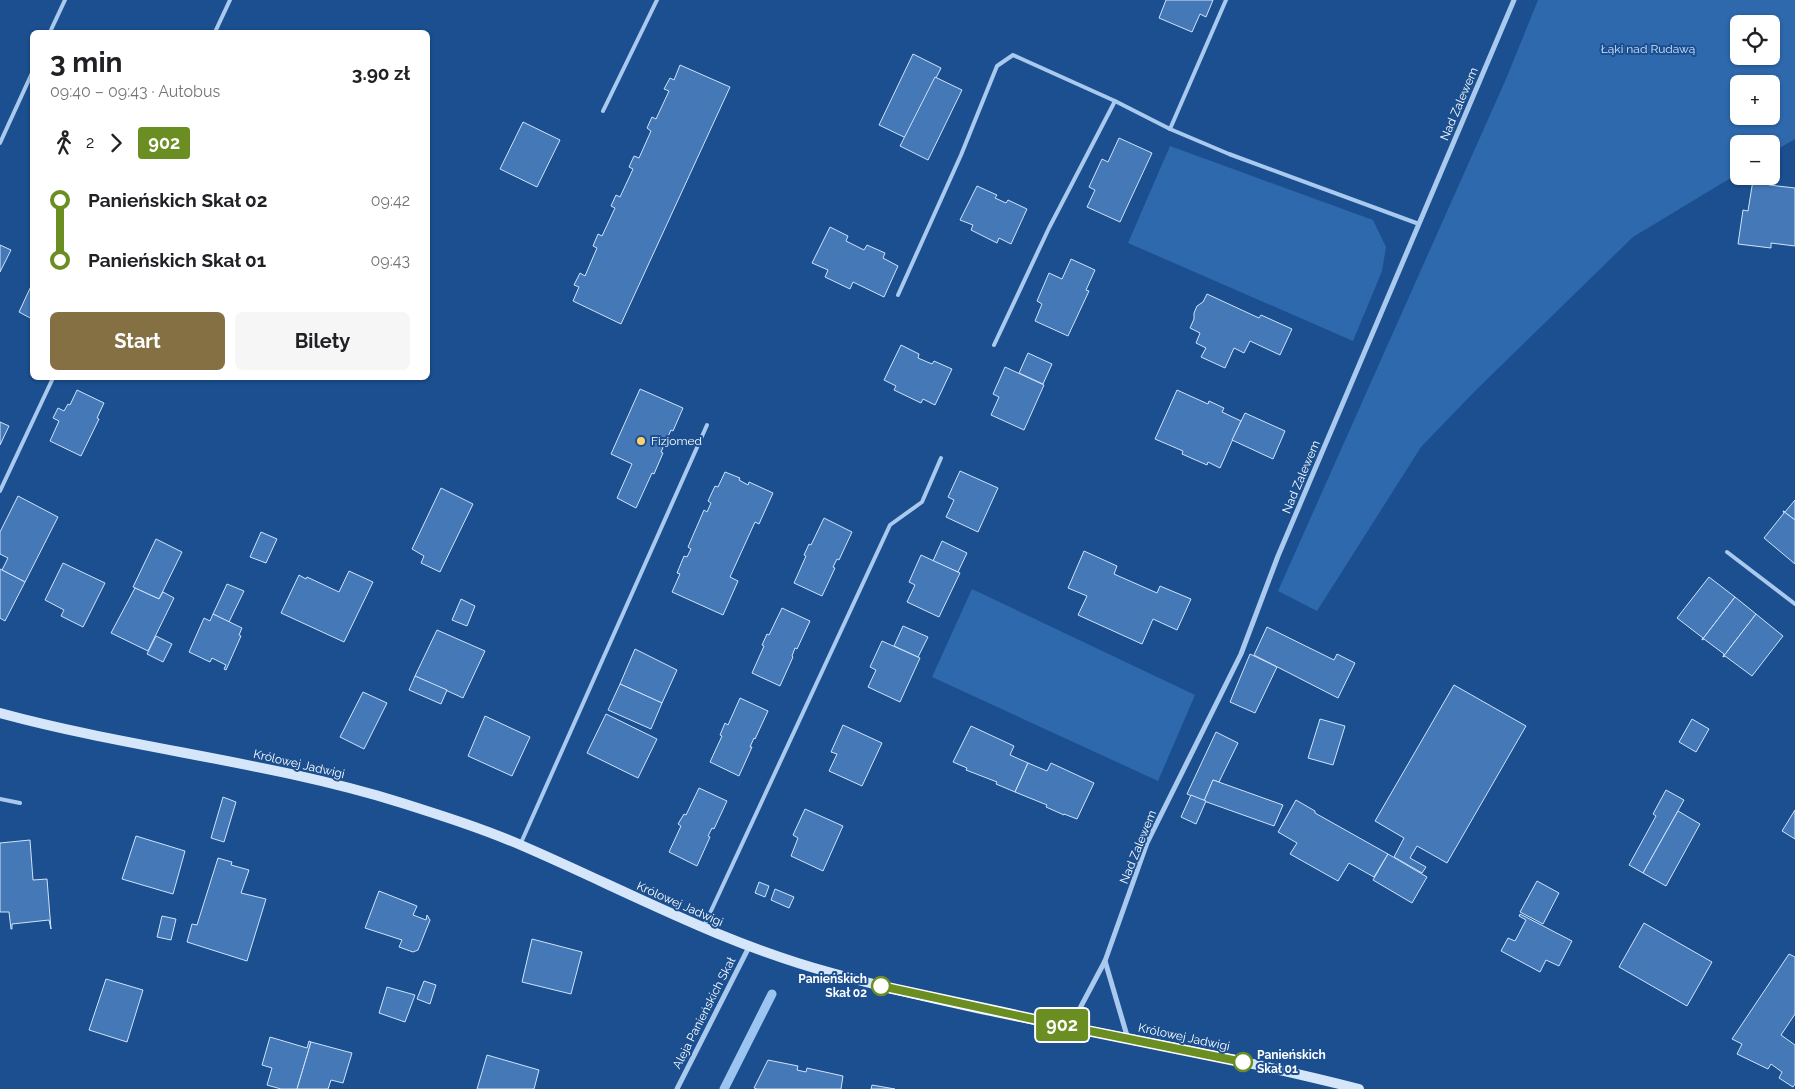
<!DOCTYPE html>
<html lang="pl">
<head>
<meta charset="utf-8">
<style>
  :root { --surface:#fff; --page:#f6f6f6; --text:#202124; --muted:#757577; --accent:#847042 }
  body { margin:0; font-family:Raleway,sans-serif; background:var(--page); color:var(--text); height:100vh; display:flex; flex-direction:column; font-size:19px; white-space:nowrap }
  * { box-sizing:border-box; margin:0 }
  p { font-size:16px; color:var(--muted) }
  .icon { flex:none; width:28px; height:28px; fill:none; stroke:currentColor; stroke-width:2; stroke-linecap:round; stroke-linejoin:round }
  .map { position:relative; flex:1; overflow:hidden }
  .panel { position:absolute; left:30px; top:30px; width:400px; height:350px; display:flex; flex-direction:column; background:var(--surface); border-radius:8px; box-shadow:0 1px 4px #0004 }
  .panel>* { flex:none }
  .badge { padding:0 10px; border-radius:4px; font-size:18px; line-height:32px }
  .fabs { position:absolute; left:1730px; top:15px; display:grid; gap:10px }
  .fabs a { display:grid; place-items:center; width:50px; height:50px; border-radius:8px; background:var(--surface); box-shadow:0 1px 4px #0004; font-size:25px }
  .map>.badge { position:absolute; translate:-50% -50%; box-shadow:0 0 0 2px #fff }
  .legs { display:flex; align-items:center; gap:8px; height:55px; padding:0 20px; font-size:16px }
  .legs p { margin-inline-start:auto }
  .overview { display:flex; align-items:center; justify-content:space-between; height:85px; padding:0 20px }
  h1 { font-size:28px; font-weight:700; line-height:38px }
  .primary-button { display:flex; gap:10px; margin-top:auto; padding:10px 20px }
  .primary-button a { flex:1; height:58px; border-radius:8px; background:var(--accent); color:#fff; font-size:20px; font-weight:700; line-height:58px; text-align:center }
  .primary-button a+a { background:var(--page); color:var(--text) }
  ul { padding:0 20px; list-style:none }
  li { display:flex; align-items:center; gap:18px; height:60px; font-size:19px }
  li i { display:grid; place-items:center; width:8px; height:100%; margin:0 6px; background:currentColor }
  li i::after { content:''; width:12px; height:12px; margin:-6px; border:4px solid; border-radius:50%; background:var(--surface) }
  li p { margin-inline-start:auto }
  li:first-child i { background:linear-gradient(#0000 50%,currentColor 0) }
  li:last-child i { background:linear-gradient(currentColor 50%,#0000 0) }
  .map>svg:first-child { display:block }
  .green { fill:#2e69ad; fill-rule:evenodd }
  .lines { fill:none; stroke-linecap:round; stroke-linejoin:round }
  .stream { stroke:#9cc4f0; stroke-width:9 }
  .building { fill:#4478b7; stroke:#cfe3fa }
  .lane { stroke:#a9c9ee; stroke-width:4 }
  .street { stroke:#a9c9ee; stroke-width:5 }
  .secondary { stroke:#d6e6fa; stroke-width:10 }
  .line-1-casing { stroke:#fff; stroke-width:11 }
  .line-1 { stroke:#6b8e23; stroke-width:8 }
  .poi-dot { fill:#ffd166; stroke:#1b4f8f; stroke-width:2 }
  .stop-1-dot { fill:#fff; stroke:#6b8e23; stroke-width:2.5 }
  .labels { text-anchor:middle; stroke-width:4; stroke-linejoin:round; paint-order:stroke }
  .park-label { font-size:12px; fill:#cfe3fa; stroke:#1b4f8f }
  .street-label { font-size:12px; fill:#fff; stroke:#1b4f8f }
  .poi-label { font-size:12px; fill:#fff; stroke:#1b4f8f; text-anchor:start }
  .stop-label { font-size:12px; font-weight:bold; fill:#fff; stroke:#1b4f8f; text-anchor:end }
</style>
</head>
<body>
<div class="map">
<svg width="1795" height="1089" viewBox="0 0 1795 1089">
  <rect width="100%" height="100%" fill="#1b4f8f"/>
  <!-- green -->
  <g class="green">
    <path d="M1538,0H1795V139L1771,153V144H1739V173L1633,237L1475,391L1421,447L1317,611L1278,591L1506,79ZM1739,24H1771V56H1739ZM1739,84H1771V116H1739Z"/>
    <path d="M1170,146L1373,220L1386,247L1382,271L1353,341L1128,243Z"/>
    <path d="M972,589L1195,695L1158,781L932,677Z"/>
  </g>
  <g class="lines">
    <!-- stream -->
    <path class="stream" d="M724,1089L772,994"/>
  </g>
  <!-- building -->
  <g class="building">
    <path d="M1166,0H1213L1206,17L1200,14L1192,32L1159,18Z"/>
    <path d="M913,54L941,68L906,138L879,125Z"/>
    <path d="M680,65L730,87L621,324L573,301L579,287L574,285L580,273L585,276L597,248L593,246L598,234L602,236L615,208L611,206L616,195L620,197L633,169L629,167L634,156L639,158L651,131L647,128L652,117L656,119L669,91L664,89L670,78L674,80Z"/>
    <path d="M935,77L962,90L928,160L900,146Z"/>
    <path d="M523,122L560,140L537,187L500,169Z"/>
    <path d="M1119,138L1152,153L1120,222L1087,207L1095,190L1089,187L1102,159L1108,162Z"/>
    <path d="M1753,180L1769,182V185L1795,188V246L1771,243V248L1738,244L1743,210L1748,211Z"/>
    <path d="M977,186L997,195L995,198L1006,203L1008,200L1027,209L1011,244L999,238L997,243L971,230L973,225L960,220Z"/>
    <path d="M830,227L848,236L846,241L864,250L867,245L885,253L883,258L898,266L884,297L853,282L850,289L825,277L828,270L812,263Z"/>
    <path d="M0,245L11,250L0,272Z"/>
    <path d="M1071,259L1095,270L1086,290L1089,291L1068,336L1035,321L1042,304L1037,301L1049,273L1062,279Z"/>
    <path d="M32,284V319L19,312Z"/>
    <path d="M1207,294L1259,318L1261,315L1292,329L1280,355L1250,341L1244,353L1234,348L1225,368L1201,357L1206,348L1196,343L1200,333L1190,328L1194,319V313L1197,306L1203,302Z"/>
    <path d="M901,345L919,354L918,358L932,364L934,361L952,369L935,405L923,399L921,403L894,390L896,386L884,380Z"/>
    <path d="M1028,353L1052,364L1043,384L1019,373Z"/>
    <path d="M1005,367L1044,385L1024,430L991,415L999,397L993,394Z"/>
    <path d="M640,389L683,408L673,431L671,430L661,452L663,453L654,474L652,473L636,508L617,498L632,464L611,454Z"/>
    <path d="M77,390L104,403L97,418L99,419L81,456L50,441L59,421L53,418L58,408L64,411L68,404L70,405Z"/>
    <path d="M1177,390L1208,404L1209,401L1224,408L1222,412L1241,421L1220,468L1208,462L1207,465L1182,454L1183,451L1155,439Z"/>
    <path d="M1245,413L1285,431L1273,459L1232,440Z"/>
    <path d="M0,422L9,426L0,445Z"/>
    <path d="M960,471L998,488L978,532L946,517L954,500L948,497Z"/>
    <path d="M725,472L740,478L739,480L748,485L749,482L773,493L759,524L755,522L730,577L738,581L723,615L672,592L680,574L677,573L684,556L687,557L691,549L688,547L704,510L707,512L711,503L708,501L715,486L718,487Z"/>
    <path d="M441,488L473,504L440,572L421,563L424,556L412,549Z"/>
    <path d="M18,496L58,517L25,582L2,570L8,558L0,554V532Z"/>
    <path d="M1795,500V520L1783,511L1785,512Z"/>
    <path d="M1783,511L1795,520V564L1764,538L1784,513Z"/>
    <path d="M824,518L852,532L839,560L837,559L833,567L835,568L822,596L794,583L806,556L804,555L809,544L811,545Z"/>
    <path d="M261,532L277,539L266,563L250,557Z"/>
    <path d="M156,539L182,552L159,599L133,587Z"/>
    <path d="M942,541L967,553L958,572L933,561Z"/>
    <path d="M1084,551L1117,566L1114,574L1157,593L1160,586L1191,599L1177,630L1153,619L1142,644L1078,615L1087,596L1068,588Z"/>
    <path d="M921,555L960,573L939,617L907,602L915,585L909,582Z"/>
    <path d="M63,563L105,583L83,627L61,616L64,610L45,600Z"/>
    <path d="M0,569L25,582L5,621L0,618Z"/>
    <path d="M349,571L373,582L344,642L281,613L299,575L306,579L307,577L339,592Z"/>
    <path d="M1709,577L1735,597L1702,640L1703,638L1677,618Z"/>
    <path d="M227,584L244,591L229,622L213,614Z"/>
    <path d="M135,588L159,599L163,592L174,598L148,651L111,633Z"/>
    <path d="M1735,597L1756,614L1723,657L1724,654L1704,639L1702,640Z"/>
    <path d="M461,599L475,606L467,626L452,620Z"/>
    <path d="M782,608L810,621L797,649L795,648L792,656L793,657L780,686L752,673L764,646L762,645L767,634L769,635Z"/>
    <path d="M213,614L242,628L239,635L241,636L226,670L224,669L226,665L212,658L210,662L189,652L204,618L210,621Z"/>
    <path d="M1756,614L1783,636L1752,676L1725,656L1723,657Z"/>
    <path d="M903,626L928,637L918,657L894,646Z"/>
    <path d="M1267,627L1334,660L1337,654L1355,663L1338,698L1254,655Z"/>
    <path d="M437,630L485,651L463,698L415,676Z"/>
    <path d="M156,636L172,644L163,662L147,654Z"/>
    <path d="M882,641L920,658L900,702L868,687L876,670L870,667Z"/>
    <path d="M635,649L677,670L662,703L620,684Z"/>
    <path d="M1250,654L1277,667L1255,713L1230,702Z"/>
    <path d="M415,676L447,690L441,704L409,690Z"/>
    <path d="M620,684L662,703L651,729L608,710Z"/>
    <path d="M1454,685L1526,726L1447,863L1417,846L1410,858L1426,867L1422,873L1394,857L1404,838L1375,821Z"/>
    <path d="M363,692L387,703L364,749L340,737Z"/>
    <path d="M740,698L768,711L755,739L754,738L750,747H752L739,776L710,762L722,736L720,735L725,723L728,725Z"/>
    <path d="M606,714L657,739L638,778L587,753Z"/>
    <path d="M485,716L530,737L512,776L468,756Z"/>
    <path d="M1320,719L1345,726L1333,765L1308,758Z"/>
    <path d="M1692,719L1709,729L1696,752L1679,742Z"/>
    <path d="M843,725L882,743L862,786L829,771L837,754L831,752Z"/>
    <path d="M971,726L1014,746L1010,755L1028,763L1015,792L996,784L997,782L966,770L967,768L953,762Z"/>
    <path d="M1216,732L1238,743L1219,782L1213,780L1204,801L1187,794Z"/>
    <path d="M1028,763L1047,771L1051,763L1094,783L1077,819L1064,814V815L1046,807L1047,805L1015,792Z"/>
    <path d="M1213,780L1283,805L1274,826L1204,801Z"/>
    <path d="M699,788L727,801L714,829L712,828L708,836L710,837L697,866L669,852L681,826L678,824L684,814L686,815Z"/>
    <path d="M1666,790L1684,800L1643,873L1629,865L1656,816L1653,814Z"/>
    <path d="M1191,795L1206,801L1196,824L1181,817Z"/>
    <path d="M223,797L236,802L224,842L211,838Z"/>
    <path d="M1296,800L1315,811V813L1388,854L1374,877L1349,863L1338,881L1290,854L1297,843L1278,832Z"/>
    <path d="M805,809L843,826L823,871L791,856L798,838L793,835Z"/>
    <path d="M1795,810V839L1782,831Z"/>
    <path d="M1678,811L1700,824L1666,886L1643,873Z"/>
    <path d="M136,836L185,851L173,894L122,879Z"/>
    <path d="M30,840L33,880L47,879L51,929L49,920L12,924V929H11L9,912H0V843Z"/>
    <path d="M1388,854L1427,877L1412,903L1373,880Z"/>
    <path d="M218,858L232,862L231,865L249,870L241,893L266,899L247,961L187,942L192,924L197,925Z"/>
    <path d="M1537,881L1559,893L1543,924L1520,912Z"/>
    <path d="M759,882L769,886L765,897L755,893Z"/>
    <path d="M775,889L794,897L789,908L771,900Z"/>
    <path d="M379,891L417,906L413,915L426,920L427,915L430,920L418,950L413,952L399,947L402,940L365,928Z"/>
    <path d="M1520,914L1572,941L1559,966L1546,960L1540,972L1501,951L1508,938L1515,941L1526,920L1519,916Z"/>
    <path d="M162,916L176,919L171,940L157,937Z"/>
    <path d="M1644,923L1712,962L1687,1006L1619,967Z"/>
    <path d="M532,939L582,952L571,994L522,982Z"/>
    <path d="M1789,954L1795,957V1014L1781,1035L1795,1045V1084L1793,1087L1779,1078L1782,1072L1771,1064L1768,1069L1737,1054L1742,1044L1732,1039Z"/>
    <path d="M106,979L143,990L127,1042L89,1030Z"/>
    <path d="M424,981L436,985L430,1004L417,999Z"/>
    <path d="M387,987L415,995L405,1022L379,1013Z"/>
    <path d="M270,1037L307,1048L309,1041L311,1042L297,1089H281L267,1085L272,1068L262,1065Z"/>
    <path d="M311,1042L352,1053L343,1083L331,1080L328,1089H297Z"/>
    <path d="M487,1055L539,1070L534,1089H477Z"/>
    <path d="M768,1060L798,1066L797,1070L806,1072L807,1068L843,1076L841,1089H757L754,1088Z"/>
    <path d="M872,1085L895,1089H871Z"/>
  </g>
  <g class="lines">
    <!-- lane -->
    <g class="lane">
      <path d="M1226,0L1170,129L1229,154L1419,224"/>
      <path d="M50,32L65,0"/>
      <path d="M215,32L230,0"/>
      <path d="M603,111L657,0"/>
      <path d="M0,143L32,73"/>
      <path d="M898,295L961,155L997,66L1013,55L1115,101"/>
      <path d="M994,345L1049,228L1115,101L1170,129"/>
      <path d="M0,491L53,378"/>
      <path d="M1727,552L1795,604"/>
      <path d="M0,799L20,803"/>
      <path d="M520,845L707,425"/>
      <path d="M704,926L890,525L922,502L941,458"/>
    </g>
    <!-- street -->
    <g class="street">
      <path d="M1105,961L1128,1039"/>
      <path d="M1070,1027L1105,961L1147,843L1241,654L1278,556L1514,0"/>
      <path d="M677,1089L749,947"/>
    </g>
    <!-- secondary -->
    <path class="secondary" d="M0,713C133,749 271,762 402,803C443,816 484,829 523,846C625,890 723,944 832,973C1005,1021 1185,1044 1359,1089"/>
  </g>
  <g class="lines">
    <!-- line-1 casing -->
    <g class="line-1-casing">
      <path id="line-1" d="M881,986L1070,1027L1243,1062"/>
    </g>
    <!-- line-1 -->
    <use href="#line-1" class="line-1"/>
  </g>
  <!-- markers -->
  <circle class="poi-dot" cx="641" cy="441" r="5"/>
  <g class="stop-1-dot">
    <circle cx="881" cy="986" r="9"/>
    <circle cx="1243" cy="1062" r="9"/>
  </g>
  <g class="labels">
    <!-- park labels -->
    <g class="park-label">
      <text x="1648" y="53">Łąki nad Rudawą</text>
    </g>
    <!-- street labels -->
    <g class="street-label">
      <text transform="translate(1459 104) rotate(-67)" y="4">Nad Zalewem</text>
      <text transform="translate(1301 477) rotate(-67)" y="4">Nad Zalewem</text>
      <text transform="translate(299 764) rotate(13)" y="4">Królowej Jadwigi</text>
      <text transform="translate(1138 847) rotate(-68)" y="4">Nad Zalewem</text>
      <text transform="translate(680 904) rotate(24)" y="4">Królowej Jadwigi</text>
      <text transform="translate(704 1013) rotate(-63)" y="4">Aleja Panieńskich Skał</text>
      <text transform="translate(1184 1037) rotate(12)" y="4">Królowej Jadwigi</text>
    </g>
    <!-- poi labels -->
    <g class="poi-label">
      <text x="651" y="445">Fizjomed</text>
    </g>
    <!-- stop labels -->
    <g class="stop-label">
      <text x="867" y="983">Panieńskich<tspan x="867" dy="14">Skał 02</tspan></text>
      <text x="1257" y="1059" text-anchor="start">Panieńskich<tspan x="1257" dy="14">Skał 01</tspan></text>
    </g>
  </g>
</svg>
<div class="fabs">
<a><svg class="icon" aria-label="locate" viewBox="0 0 24 24"><circle cx="12" cy="12" r="6"/><path d="M12 2v4M12 18v4M2 12h4M18 12h4"/></svg></a>
<a>+</a>
<a>−</a>
</div>
<b class="badge" style="left:1062px;top:1025px;background:#6b8e23;color:#fff">902</b>
<section class="panel">
<div class="overview"><div><h1>3 min</h1><p>09:40 – 09:43 · Autobus</p></div><b>3.90 zł</b></div>
<div class="legs"><svg class="icon" aria-label="walk" viewBox="0 0 24 24"><circle cx="13" cy="4" r="2"/><path d="M13 8l-2 6 4 7M11 14l-3 7M7 12l3-4h3l4 4"/></svg>2<svg class="icon" aria-label="forward" viewBox="0 0 24 24"><path d="M9 5l7 7-7 7"/></svg><b class="badge" style="background:#6b8e23;color:#fff">902</b></div>
<ul>
<li><i style="color:#6b8e23"></i><b>Panieńskich Skał 02</b><p>09:42</p></li>
<li><i style="color:#6b8e23"></i><b>Panieńskich Skał 01</b><p>09:43</p></li>
</ul>
<div class="primary-button"><a>Start</a><a>Bilety</a></div>
</section>
</div>
</body>
</html>
